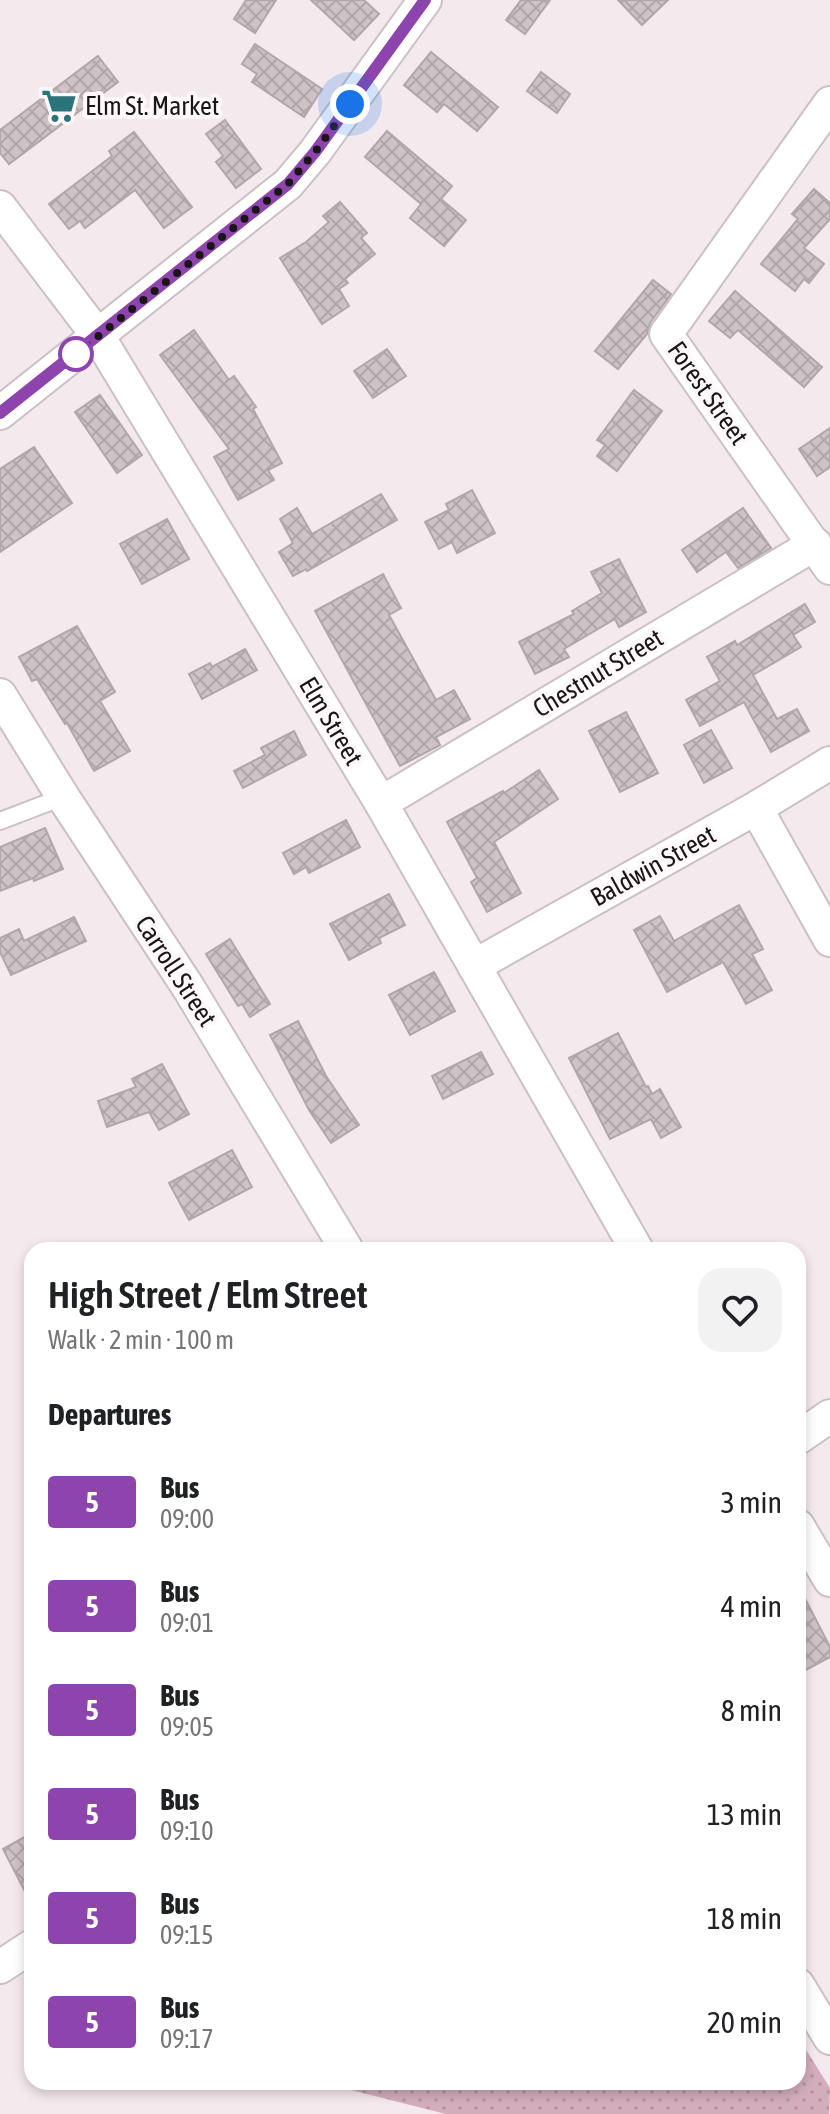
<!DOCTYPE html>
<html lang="en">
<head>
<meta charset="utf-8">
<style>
  :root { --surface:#fff; --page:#f2f2f2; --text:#202124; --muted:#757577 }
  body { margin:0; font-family:"Asap Condensed",sans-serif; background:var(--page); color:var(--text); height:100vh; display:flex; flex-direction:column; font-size:30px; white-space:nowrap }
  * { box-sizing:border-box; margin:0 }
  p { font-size:26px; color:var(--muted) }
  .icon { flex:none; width:44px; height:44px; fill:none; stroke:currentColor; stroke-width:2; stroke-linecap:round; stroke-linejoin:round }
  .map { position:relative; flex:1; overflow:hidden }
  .sheet { position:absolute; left:24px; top:1242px; width:782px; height:848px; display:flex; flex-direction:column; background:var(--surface); border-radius:24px; box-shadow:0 4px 12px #0003 }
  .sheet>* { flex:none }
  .badge { padding:0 16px; border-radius:6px; font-size:28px; line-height:52px }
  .you { position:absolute; width:40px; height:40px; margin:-20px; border:6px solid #fff; border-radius:50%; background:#1a73e8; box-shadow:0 0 0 12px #1a73e833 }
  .map>.badge { position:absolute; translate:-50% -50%; box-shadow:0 0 0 4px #fff }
  h2 { padding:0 24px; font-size:30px; line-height:72px }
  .round { display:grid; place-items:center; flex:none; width:84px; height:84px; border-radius:24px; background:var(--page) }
  .overview { display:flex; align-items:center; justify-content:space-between; height:136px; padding:0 24px }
  h1 { font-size:38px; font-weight:600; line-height:60px }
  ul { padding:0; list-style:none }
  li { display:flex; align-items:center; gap:24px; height:104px; padding:0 24px }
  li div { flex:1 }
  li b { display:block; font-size:30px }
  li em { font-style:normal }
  li .badge { min-width:88px; font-weight:700; text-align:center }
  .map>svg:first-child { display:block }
  .park { fill:url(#park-dots) }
  .building { fill:url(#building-cross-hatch); stroke:#b1a7ab; stroke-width:2 }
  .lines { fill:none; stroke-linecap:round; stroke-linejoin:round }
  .lane-casing { stroke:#cbc0c4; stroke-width:20 }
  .street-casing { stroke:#cbc0c4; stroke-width:36 }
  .lane { stroke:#fff; stroke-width:16 }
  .street { stroke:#fff; stroke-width:32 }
  .line-casing { stroke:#fff; stroke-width:18 }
  .line { stroke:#8e44ad; stroke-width:12 }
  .walk { stroke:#1a1617; stroke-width:8; stroke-dasharray:0 14.4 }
  .stop-dot { fill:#fff; stroke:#8e44ad; stroke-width:4 }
  .labels { text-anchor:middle; stroke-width:8; stroke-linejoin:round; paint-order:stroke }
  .poi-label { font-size:26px; fill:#1a1617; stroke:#fff8fa; text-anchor:start }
  .street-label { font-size:26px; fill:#1a1617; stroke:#fff8fa }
</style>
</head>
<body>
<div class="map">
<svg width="830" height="2114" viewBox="0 0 830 2114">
  <defs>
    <pattern id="park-dots" width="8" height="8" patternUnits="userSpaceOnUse" patternTransform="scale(2)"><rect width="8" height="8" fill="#d3adbc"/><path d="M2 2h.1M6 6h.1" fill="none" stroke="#b594a1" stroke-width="1.8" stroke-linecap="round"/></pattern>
    <pattern id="building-cross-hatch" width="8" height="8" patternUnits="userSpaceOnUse" patternTransform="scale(2)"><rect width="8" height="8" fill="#cec3c7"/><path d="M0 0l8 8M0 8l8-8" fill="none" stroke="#b0a7aa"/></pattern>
  </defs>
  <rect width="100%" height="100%" fill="#f4e9ed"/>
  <!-- park -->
  <path class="park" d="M798,2037L830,2088L829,2114H446L319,2082H798Z"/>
  <!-- building -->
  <g class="building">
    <path d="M246,0H276L255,33L234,19Z"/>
    <path d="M311,0H364L379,14L354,40Z"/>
    <path d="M521,0H550L525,34L506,20Z"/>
    <path d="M618,0H668L642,25Z"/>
    <path d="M255,44L322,89L304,117L252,82L257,74L242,64Z"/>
    <path d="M431,52L498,107L477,131L444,104L437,112L404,85Z"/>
    <path d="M98,56L118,82L9,164L0,153V130Z"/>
    <path d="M541,72L570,94L557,113L527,91Z"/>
    <path d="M225,120L261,169L236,188L216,162L223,156L206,134Z"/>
    <path d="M387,131L452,186L441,199L466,220L444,246L410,218L421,204L365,157Z"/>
    <path d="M134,132L192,207L164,228L135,190L85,228L80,221L69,229L49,204L112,156L109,151Z"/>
    <path d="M814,189L830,203V219L804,248L824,264L809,283L804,279L795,291L761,264L798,219L792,214Z"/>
    <path d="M340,202L367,233L361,238L375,254L345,279L348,283L339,289L349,306L322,324L280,258L306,242L329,222L323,216Z"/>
    <path d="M653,280L671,294L650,323L647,334L618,369L595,351Z"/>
    <path d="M735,291L822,367L804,387L738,330L730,338L709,321Z"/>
    <path d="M194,330L229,380L234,376L256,407L253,409L282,463L268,470L274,480L238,500L214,457L229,449L160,355Z"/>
    <path d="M387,349L406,376L373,398L354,371Z"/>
    <path d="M634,390L662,411L617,471L597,456L605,445L597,440Z"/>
    <path d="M100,395L142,455L117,473L75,412Z"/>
    <path d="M830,428V467L817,476L799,449Z"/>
    <path d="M34,447L72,503L0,552V469Z"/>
    <path d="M472,490L495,533L457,553L452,542L439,549L425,522L449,510L446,504Z"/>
    <path d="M381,494L397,520L307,571L306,569L293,576L279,552L293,543L280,519L297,508L312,534Z"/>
    <path d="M743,508L771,548L738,568L726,552L697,572L682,550Z"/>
    <path d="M167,519L189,559L142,584L120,544Z"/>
    <path d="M619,559L646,612L619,627L615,619L564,649L569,657L535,674L519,642L574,614L572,611L602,593L591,572Z"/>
    <path d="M383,574L401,608L389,615L436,700L454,690L470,719L436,737L440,745L400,766L315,611Z"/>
    <path d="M805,604L815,622L793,635L801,647L753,675L777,719L797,709L809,731L771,752L744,702L700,726L686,700L720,681L707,657L735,641L737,645Z"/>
    <path d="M77,626L115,692L100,701L130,751L94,771L67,723L65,724L37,679L32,681L19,657Z"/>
    <path d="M245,649L257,670L202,699L189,674L210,663L212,667Z"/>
    <path d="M626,712L658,773L620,792L589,731Z"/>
    <path d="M711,730L732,768L704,783L684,745Z"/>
    <path d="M294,731L306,755L243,788L234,771L265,755L261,748Z"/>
    <path d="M539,770L558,799L494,842L521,893L487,912L471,882L477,878L447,822L503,791L504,793Z"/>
    <path d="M346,820L360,847L309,873L306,867L294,874L283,853Z"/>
    <path d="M45,828L63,869L34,881L33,878L0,891V847Z"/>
    <path d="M389,894L405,925L379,938L381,943L349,960L330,924Z"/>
    <path d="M739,905L763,949L752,954L772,990L746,1004L723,962L667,992L634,930L660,916L674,941Z"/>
    <path d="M74,917L86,941L11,975L0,952V938L19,929L24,941Z"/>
    <path d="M230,939L270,1004L250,1017L242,1004L238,1006L206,954Z"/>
    <path d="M434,972L455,1011L410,1035L389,995Z"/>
    <path d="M298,1021L326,1076L359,1125L331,1143L309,1110L270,1035Z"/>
    <path d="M618,1033L646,1087L648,1086L652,1094L660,1089L681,1127L661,1138L651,1119L610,1139L569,1058Z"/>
    <path d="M481,1052L493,1074L443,1099L432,1076Z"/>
    <path d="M162,1064L189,1114L159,1130L149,1112L107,1127L98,1101L136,1087L132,1079Z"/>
    <path d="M232,1150L252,1187L189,1220L169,1183Z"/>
    <path d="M798,1585L830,1647V1657L798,1674Z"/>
    <path d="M32,1833V1905L3,1849Z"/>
  </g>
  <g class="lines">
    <!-- lane casing -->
    <g class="lane-casing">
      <path id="lane" d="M0,821L63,797"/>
    </g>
    <!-- street casing -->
    <g class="street-casing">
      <g id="street">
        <path d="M830,103L666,334L830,568"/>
        <path d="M0,207L98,336L381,803L637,1250"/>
        <path d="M0,413L288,184L315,152L425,0"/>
        <path d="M0,695L63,797L188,987L347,1250"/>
        <path d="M381,803L815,544"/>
        <path d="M756,808L830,940"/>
        <path d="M474,966L756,808L830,763"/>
        <path d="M798,1438L830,1416"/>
        <path d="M798,1526L830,1580"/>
        <path d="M0,1967L32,1946"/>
        <path d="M798,1985L830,2038"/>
      </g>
    </g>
    <!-- lane -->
    <use href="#lane" class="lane"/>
    <!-- street -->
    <use href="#street" class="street"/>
  </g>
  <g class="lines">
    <!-- line casing -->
    <g class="line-casing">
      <path id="line" d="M0,413L288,184L315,152L425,0"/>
    </g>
    <!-- line -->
    <use href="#line" class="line"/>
    <!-- walk -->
    <path class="walk" d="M76,354L288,184L315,152L350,104"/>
  </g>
  <!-- icons -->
  <defs>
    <g id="supermarket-bare" transform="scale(2.76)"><path d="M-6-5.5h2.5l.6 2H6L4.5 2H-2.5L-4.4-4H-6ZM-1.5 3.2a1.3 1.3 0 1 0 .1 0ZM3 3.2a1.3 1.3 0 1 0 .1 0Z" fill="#2b747b" stroke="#fff8fa" stroke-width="2.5" paint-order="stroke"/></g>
  </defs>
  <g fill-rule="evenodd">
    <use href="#supermarket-bare" x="59" y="106"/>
  </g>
  <!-- markers -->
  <circle class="stop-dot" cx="76" cy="354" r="16"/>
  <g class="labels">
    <!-- poi labels -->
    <g class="poi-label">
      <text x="85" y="115">Elm St. Market</text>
    </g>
    <!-- street labels -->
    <g class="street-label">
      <text transform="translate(708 393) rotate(55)" y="9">Forest Street</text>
      <text transform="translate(598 673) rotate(-31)" y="9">Chestnut Street</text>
      <text transform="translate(331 721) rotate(59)" y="9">Elm Street</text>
      <text transform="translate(653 866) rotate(-29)" y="9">Baldwin Street</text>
      <text transform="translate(176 971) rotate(57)" y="9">Carroll Street</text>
    </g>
  </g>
</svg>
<div class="you" style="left:350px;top:104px"></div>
<section class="sheet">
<div class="overview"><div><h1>High Street / Elm Street</h1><p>Walk · 2 min · 100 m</p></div><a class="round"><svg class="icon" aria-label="heart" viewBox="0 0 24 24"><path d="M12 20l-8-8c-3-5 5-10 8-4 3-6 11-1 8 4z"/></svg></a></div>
<h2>Departures</h2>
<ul>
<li><span class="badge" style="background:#8e44ad;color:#fff">5</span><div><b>Bus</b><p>09:00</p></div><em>3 min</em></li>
<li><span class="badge" style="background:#8e44ad;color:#fff">5</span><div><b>Bus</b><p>09:01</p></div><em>4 min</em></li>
<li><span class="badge" style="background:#8e44ad;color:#fff">5</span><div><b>Bus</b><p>09:05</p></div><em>8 min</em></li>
<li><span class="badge" style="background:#8e44ad;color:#fff">5</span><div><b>Bus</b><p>09:10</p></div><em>13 min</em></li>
<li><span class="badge" style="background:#8e44ad;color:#fff">5</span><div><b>Bus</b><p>09:15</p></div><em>18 min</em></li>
<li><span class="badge" style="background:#8e44ad;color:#fff">5</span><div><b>Bus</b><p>09:17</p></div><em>20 min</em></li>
</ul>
</section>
</div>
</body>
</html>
